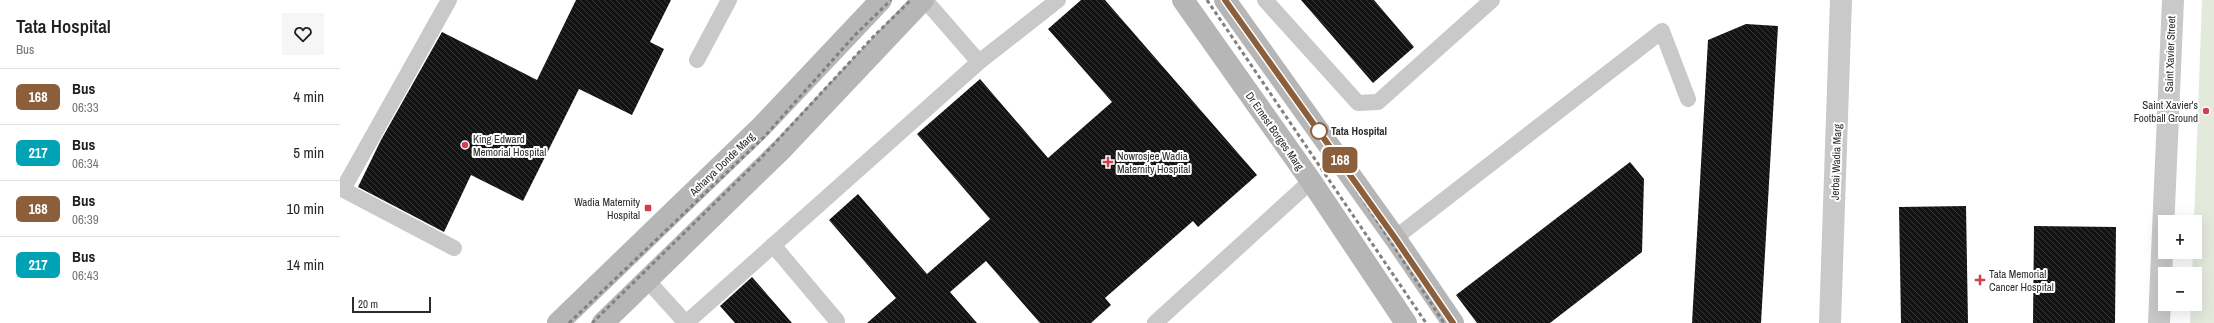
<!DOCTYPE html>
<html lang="en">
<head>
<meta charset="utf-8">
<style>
  :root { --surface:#fff; --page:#f6f6f6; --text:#222; --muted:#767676; --line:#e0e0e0 }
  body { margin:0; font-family:"Archivo Narrow",sans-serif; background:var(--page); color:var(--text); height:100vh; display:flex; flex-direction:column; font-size:15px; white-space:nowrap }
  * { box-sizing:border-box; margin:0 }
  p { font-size:13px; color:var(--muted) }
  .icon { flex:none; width:22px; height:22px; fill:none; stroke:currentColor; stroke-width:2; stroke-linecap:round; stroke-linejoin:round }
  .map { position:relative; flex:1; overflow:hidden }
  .details { display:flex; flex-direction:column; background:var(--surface); width:340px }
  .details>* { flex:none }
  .badge { padding:0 8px; border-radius:6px; font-size:14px; line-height:26px }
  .buttons { position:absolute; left:1818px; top:215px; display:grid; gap:8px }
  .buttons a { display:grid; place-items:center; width:44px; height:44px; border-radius:0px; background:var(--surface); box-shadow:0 4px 16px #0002; font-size:20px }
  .scale { position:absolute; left:12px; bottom:10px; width:79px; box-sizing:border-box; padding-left:4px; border:2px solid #2c2c2c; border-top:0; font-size:11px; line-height:14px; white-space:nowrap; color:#2c2c2c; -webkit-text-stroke:3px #fff; paint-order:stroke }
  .map>.badge { position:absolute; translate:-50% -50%; box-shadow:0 0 0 2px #fff }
  .round { display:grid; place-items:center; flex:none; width:42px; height:42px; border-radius:0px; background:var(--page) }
  .headline { display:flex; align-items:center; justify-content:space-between; height:68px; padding:0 16px }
  h1 { font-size:19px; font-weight:600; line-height:30px }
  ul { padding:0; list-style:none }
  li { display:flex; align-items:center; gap:12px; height:56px; padding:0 16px; border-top:1px solid var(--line) }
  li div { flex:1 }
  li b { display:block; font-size:15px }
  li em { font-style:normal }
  li .badge { min-width:44px; font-weight:700; text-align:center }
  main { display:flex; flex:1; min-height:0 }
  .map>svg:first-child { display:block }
  .green { fill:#e3e9db }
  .building { fill:url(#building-back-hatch) }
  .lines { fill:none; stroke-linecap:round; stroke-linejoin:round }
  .service { stroke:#c9c9c9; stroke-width:16 }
  .minor { stroke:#c9c9c9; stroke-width:22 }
  .tertiary { stroke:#c9c9c9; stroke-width:22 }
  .secondary { stroke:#b6b6b6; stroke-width:22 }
  .rail { stroke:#818181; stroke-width:3; stroke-dasharray:4 3; stroke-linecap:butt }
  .line-casing { stroke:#fff; stroke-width:9 }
  .line { stroke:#8b5e3c; stroke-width:6 }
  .poi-dot { fill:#d33f4e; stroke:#fff; stroke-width:1.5 }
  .stop-dot { fill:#fff; stroke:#8b5e3c; stroke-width:2 }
  .labels { text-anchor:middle; stroke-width:4; stroke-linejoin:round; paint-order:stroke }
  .street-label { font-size:11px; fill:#2c2c2c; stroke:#fff }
  .poi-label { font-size:11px; fill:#2c2c2c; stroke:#fff; text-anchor:start }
  .stop-label { font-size:11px; font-weight:bold; fill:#2c2c2c; stroke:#fff; text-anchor:start }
</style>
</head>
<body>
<main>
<section class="details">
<div class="headline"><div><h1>Tata Hospital</h1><p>Bus</p></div><a class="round"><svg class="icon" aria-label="heart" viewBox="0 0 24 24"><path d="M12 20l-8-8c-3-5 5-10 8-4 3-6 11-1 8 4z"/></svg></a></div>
<ul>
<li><span class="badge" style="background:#8b5e3c;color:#fff">168</span><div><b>Bus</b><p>06:33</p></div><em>4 min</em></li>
<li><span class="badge" style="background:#00a3b4;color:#fff">217</span><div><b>Bus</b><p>06:34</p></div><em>5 min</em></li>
<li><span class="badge" style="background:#8b5e3c;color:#fff">168</span><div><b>Bus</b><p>06:39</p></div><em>10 min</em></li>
<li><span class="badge" style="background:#00a3b4;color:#fff">217</span><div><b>Bus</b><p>06:43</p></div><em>14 min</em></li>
</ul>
</section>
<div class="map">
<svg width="1874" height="323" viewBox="0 0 1874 323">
  <defs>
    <pattern id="building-back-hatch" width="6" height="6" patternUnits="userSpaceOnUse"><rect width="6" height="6" fill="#131313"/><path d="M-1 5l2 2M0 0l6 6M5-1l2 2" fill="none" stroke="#363636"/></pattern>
  </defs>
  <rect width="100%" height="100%" fill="#fff"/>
  <!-- green -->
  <path class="green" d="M1862,0H1874V323H1850L1851,304H1855V274H1852L1853,252H1855L1854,222Z"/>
  <!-- building -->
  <g class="building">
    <path d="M236,0H331L310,42L324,49L292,115L239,89L183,201L131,175L104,232L18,187L41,140L102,32L197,80Z"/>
    <path d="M741,0H765L917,175L858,227L853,221L765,298L771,305L751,323H700L646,261L610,292L637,323H527L556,298L489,220L518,194L587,274L650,219L577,134L640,79L708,158L772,102L708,29Z"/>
    <path d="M961,0H1034L1074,47L1033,83Z"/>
    <path d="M1406,24L1438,26L1421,323H1352L1368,40Z"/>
    <path d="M1290,162L1304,179L1302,252L1210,323H1137L1116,295Z"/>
    <path d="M1626,206L1628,323H1561L1559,207Z"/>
    <path d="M1694,226L1776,227L1775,323H1693Z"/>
    <path d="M412,277L452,323H395L380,306Z"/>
  </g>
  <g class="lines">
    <!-- service -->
    <g class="service">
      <path d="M925,0L1018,103L1038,102L1152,0"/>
      <path d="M357,60L389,0"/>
      <path d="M639,62L718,0"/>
      <path d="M0,188L114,248"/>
      <path d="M3,189L109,0"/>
      <path d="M1055,238L1322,31L1348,99"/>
      <path d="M433,245L497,321"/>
      <path d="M307,280L346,323"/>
      <path d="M346,323L639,62L585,0"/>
      <path d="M815,323L971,181"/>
    </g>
    <!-- minor -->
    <path class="minor" d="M1819,323L1833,0"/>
    <!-- tertiary -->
    <path class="tertiary" d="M1490,323L1501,0"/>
    <!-- secondary -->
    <g class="secondary">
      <path d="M843,0L971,181L1066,323"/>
      <path d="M885,0L1055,238L1113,323"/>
      <path d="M218,323L421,127L541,0"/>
      <path d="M263,323L443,148L583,0"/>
    </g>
    <!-- rail -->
    <g class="rail">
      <path d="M867,0L1086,323"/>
      <path d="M886,0L984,140L1104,323"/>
      <path d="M229,323L424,137L515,35L551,0"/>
      <path d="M252,323L422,157L534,36L571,0"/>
    </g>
  </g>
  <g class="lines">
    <!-- line casing -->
    <g class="line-casing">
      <path id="line" d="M885,0L1055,238L1113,323"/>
    </g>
    <!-- line -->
    <use href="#line" class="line"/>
  </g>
  <!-- markers -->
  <g class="poi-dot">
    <circle cx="1866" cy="111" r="4"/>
    <circle cx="125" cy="145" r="4"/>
    <path d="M766 156h4v4h4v4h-4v4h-4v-4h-4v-4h4z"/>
    <rect x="304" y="204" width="8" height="8" rx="2"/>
    <path d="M1638 274h4v4h4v4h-4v4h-4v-4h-4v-4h4z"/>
  </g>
  <circle class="stop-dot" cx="979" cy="131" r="8"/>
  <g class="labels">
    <!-- street labels -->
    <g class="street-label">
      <text transform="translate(1830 54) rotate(-88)" y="4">Saint Xavier Street</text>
      <text transform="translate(935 131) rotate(55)" y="4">Dr Ernest Borges Marg</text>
      <text transform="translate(1496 162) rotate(-88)" y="4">Jerbai Wadia Marg</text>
      <text transform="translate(382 164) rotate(-44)" y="4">Acharya Donde Marg</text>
    </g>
    <!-- poi labels -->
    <g class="poi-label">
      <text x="1858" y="109" text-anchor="end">Saint Xavier's<tspan x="1858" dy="13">Football Ground</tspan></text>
      <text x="133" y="143">King Edward<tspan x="133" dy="13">Memorial Hospital</tspan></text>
      <text x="777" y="160">Nowrosjee Wadia<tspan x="777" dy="13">Maternity Hospital</tspan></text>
      <text x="300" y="206" text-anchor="end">Wadia Maternity<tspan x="300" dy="13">Hospital</tspan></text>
      <text x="1649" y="278">Tata Memorial<tspan x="1649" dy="13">Cancer Hospital</tspan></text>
    </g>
    <!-- stop labels -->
    <g class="stop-label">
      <text x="991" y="135">Tata Hospital</text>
    </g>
  </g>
</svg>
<div class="buttons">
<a>+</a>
<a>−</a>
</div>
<div class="scale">20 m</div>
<b class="badge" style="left:1000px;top:160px;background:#8b5e3c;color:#fff">168</b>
</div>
</main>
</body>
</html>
